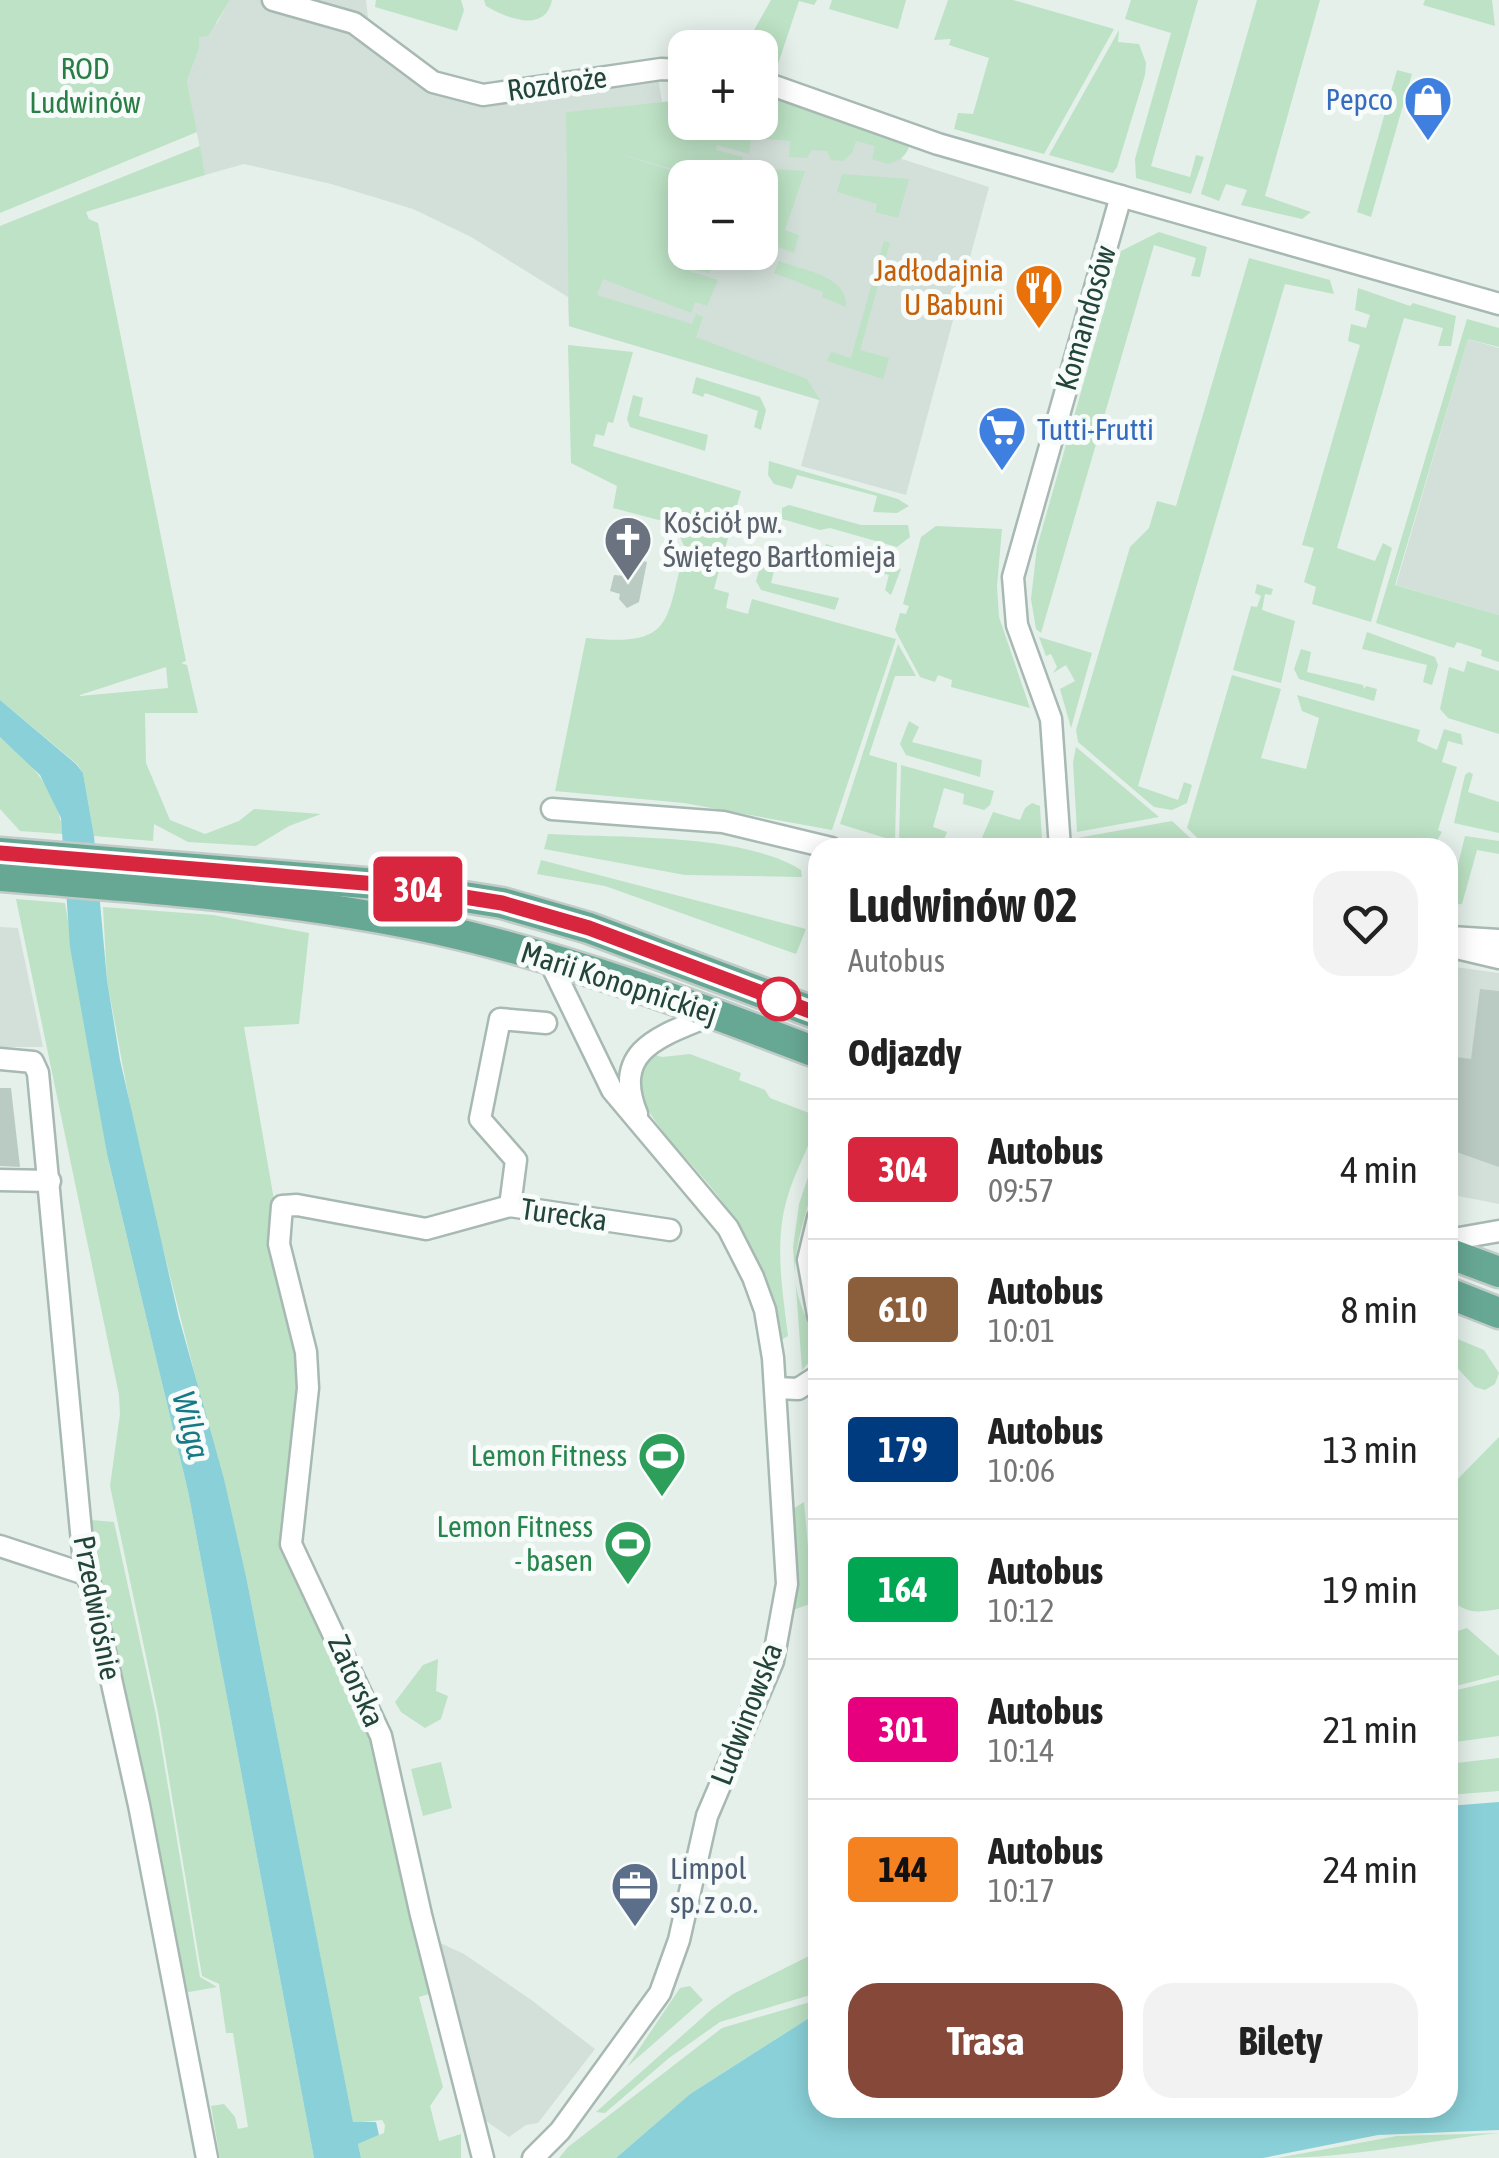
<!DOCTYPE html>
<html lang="pl">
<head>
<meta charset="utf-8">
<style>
  :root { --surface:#fff; --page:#f2f2f2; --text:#222; --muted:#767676; --line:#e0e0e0; --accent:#854839 }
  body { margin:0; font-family:"Asap Condensed",sans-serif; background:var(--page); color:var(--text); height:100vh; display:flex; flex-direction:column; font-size:38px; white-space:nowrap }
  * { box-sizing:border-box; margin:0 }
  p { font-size:32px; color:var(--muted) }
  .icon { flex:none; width:55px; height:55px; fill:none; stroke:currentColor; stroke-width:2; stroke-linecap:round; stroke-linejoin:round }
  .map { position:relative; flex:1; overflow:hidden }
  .details { position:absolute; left:808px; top:838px; width:650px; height:1280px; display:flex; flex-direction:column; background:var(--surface); border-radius:30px; box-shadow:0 5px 25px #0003 }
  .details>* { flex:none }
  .badge { padding:0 20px; border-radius:8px; font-size:35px; line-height:65px }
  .buttons { position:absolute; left:668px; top:30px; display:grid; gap:20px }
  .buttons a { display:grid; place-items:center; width:110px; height:110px; border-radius:20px; background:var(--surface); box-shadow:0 5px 25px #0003; font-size:50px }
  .map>.badge { position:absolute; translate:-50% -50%; box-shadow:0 0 0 5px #fff }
  h2 { padding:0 40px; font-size:38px; line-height:90px }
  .round { display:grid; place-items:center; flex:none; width:105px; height:105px; border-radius:30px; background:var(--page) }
  .summary { display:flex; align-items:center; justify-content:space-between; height:170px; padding:0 40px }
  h1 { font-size:48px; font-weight:700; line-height:75px }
  .action { display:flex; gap:20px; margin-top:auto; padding:20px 40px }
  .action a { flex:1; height:115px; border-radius:30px; background:var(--accent); color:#fff; font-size:40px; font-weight:700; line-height:115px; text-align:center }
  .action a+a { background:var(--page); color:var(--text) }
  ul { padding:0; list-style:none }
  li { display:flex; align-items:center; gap:30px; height:140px; padding:0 40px; border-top:2px solid var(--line) }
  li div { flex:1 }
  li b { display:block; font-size:38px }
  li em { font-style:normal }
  li .badge { min-width:110px; font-weight:700; text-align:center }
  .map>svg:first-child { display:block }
  .built { fill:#d3e0d9; fill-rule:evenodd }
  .green { fill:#bde2c5; fill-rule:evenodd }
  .water { fill:#8ad0d8 }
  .building { fill:#bacbc3 }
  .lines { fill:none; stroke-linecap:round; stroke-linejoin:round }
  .minor-casing { stroke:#a7b9b2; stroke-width:25 }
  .primary-casing { stroke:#c1cbc8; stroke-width:35 }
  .minor { stroke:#fff; stroke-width:20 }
  .primary { stroke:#67a894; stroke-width:30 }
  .line-casing { stroke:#fff; stroke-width:22 }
  .line { stroke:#d7263d; stroke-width:15 }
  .stop-dot { fill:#fff; stroke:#d7263d; stroke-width:5 }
  .labels { text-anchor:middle; stroke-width:10; stroke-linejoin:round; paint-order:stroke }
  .park-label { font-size:30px; fill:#297e45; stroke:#f7fbf9 }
  .street-label { font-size:30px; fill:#224439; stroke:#f7fbf9 }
  .shop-label { font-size:30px; fill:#366cbe; stroke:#f7fbf9; text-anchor:end }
  .food-label { font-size:30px; fill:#c56008; stroke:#f7fbf9; text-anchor:end }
  .worship-label { font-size:30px; fill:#5b616d; stroke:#f7fbf9; text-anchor:start }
  .leisure-label { font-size:30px; fill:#27864d; stroke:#f7fbf9; text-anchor:end }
  .service-label { font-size:30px; fill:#4e5e75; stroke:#f7fbf9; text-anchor:start }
  .water-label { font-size:32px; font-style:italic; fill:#167986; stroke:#f7fbf9 }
</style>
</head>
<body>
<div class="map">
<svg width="1499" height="2158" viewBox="0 0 1499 2158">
  <rect width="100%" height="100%" fill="#e5f0eb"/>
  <!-- built -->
  <g class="built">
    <path d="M230,0H366L368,18L460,102L658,77L662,102L685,100V122H760L896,145L902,159L989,187L906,495L801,466L819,400L569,326L568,297L471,237L413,209L331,184L244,164L205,175L187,81L199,49L198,36L217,23ZM685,178H760V252H685Z"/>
    <path d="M1468,339L1499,348V615L1396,585Z"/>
    <path d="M0,927L18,928L43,1047H0Z"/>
    <path d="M1448,966L1499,973V1204L1448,1194Z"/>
    <path d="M436,1941L464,1954L530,1999L595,2049L538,2123L526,2125L509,2137L486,2121L480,2106Z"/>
  </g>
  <!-- green -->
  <g class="green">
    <path d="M0,0H230L208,36L199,37V49L187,81L197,132L0,213Z"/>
    <path d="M376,0H461L464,10L457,31L375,7Z"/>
    <path d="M484,0H552C545,34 506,18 486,6Z"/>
    <path d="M771,0H817L814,5L799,1L777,67L760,56V48L745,46Z"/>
    <path d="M832,0H906L898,29L829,9Z"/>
    <path d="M948,0H1013L1114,29L1044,154L954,129L958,113L973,114L989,58L949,45L951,39L934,40Z"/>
    <path d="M1131,0H1198L1151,166L1190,177L1196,155L1204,157L1191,194L1136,178L1135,159L1171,33L1125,19Z"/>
    <path d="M1257,0H1320L1265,196L1311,212L1302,219L1241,205L1247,190L1226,184L1219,201L1201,194Z"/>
    <path d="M1425,0H1492L1495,26L1423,5Z"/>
    <path d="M1119,30L1118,42L1139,44L1146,63L1145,75L1117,167L1113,173L1049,155Z"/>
    <path d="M1397,70L1412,74L1371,217L1357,212Z"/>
    <path d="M760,95L901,133L909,140C911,153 900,161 889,164L872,159L875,146L856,141L852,153L843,161L831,160L827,151L812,150L807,158L789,157L790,141L751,138L749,154L717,145L716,150L743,157L739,171L712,163L711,168L737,178L701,177L609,151L693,177L685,178V252L715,253L709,273L690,268L689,271L718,280L707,306L695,302L691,313L603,279L597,295L692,324L696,314L703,317L696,337L807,379L820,400L569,326L566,112L685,100V122H760Z"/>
    <path d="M200,146L205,175L86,212L89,219L98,223L186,661L181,663L187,665L198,713H145L146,763L170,820L205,834L239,821L254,809L321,814L289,826L256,846L188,842L154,824L153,841L94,836L83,773L77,764L0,700V226ZM166,667L168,688L80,696V695Z"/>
    <path d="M772,169L805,171L785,230L799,235L794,253L760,240L758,177Z"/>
    <path d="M842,174L909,179L898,218L875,212L877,204L837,192Z"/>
    <path d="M1159,232L1207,247L1200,277L1191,276L1196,258L1154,245L1041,633L1036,629L1031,599L1037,547L1121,251Z"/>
    <path d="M884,241L890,243L860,350L889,358L883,379L827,361L831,352L851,358Z"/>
    <path d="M1249,258L1330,280L1334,294L1285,284L1138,786L1178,800L1184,782L1192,785L1187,803L1172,810L1154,807L1078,742L1076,730L1130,547L1149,528L1157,501L1176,506Z"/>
    <path d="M779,261C802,270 849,276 846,307L822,297L823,292L774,273Z"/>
    <path d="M1358,288L1410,306L1413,303L1456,316L1451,346H1438L1443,328L1404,318L1337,548L1375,561L1383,543L1392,548L1371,622L1312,604L1316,587L1304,582L1314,548L1302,545L1360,345L1348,341L1351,324L1366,328L1370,315L1355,310Z"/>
    <path d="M1467,319L1499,328V347L1468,339L1395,585L1499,615V662L1481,656L1482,650L1457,642L1454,648L1376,623Z"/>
    <path d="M568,345L633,352L613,423L608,422L604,436L596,434L593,446L741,491L714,589L729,593L726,608L748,614L752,599L896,639L832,830L684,803L555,791L586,638C675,647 665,623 685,548L674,524L613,508L617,486L571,463Z"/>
    <path d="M696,377L760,397L766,410L761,430L754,427L758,411L705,393L703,397L692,393Z"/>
    <path d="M633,395L643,398L639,416L708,435L705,451L630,427L627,419Z"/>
    <path d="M769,461L898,499L909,506L897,513L873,512L877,496L797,475L792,489L774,484L768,475Z"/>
    <path d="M789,505L861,525H908L910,537L897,547L830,528L820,530L782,519V508Z"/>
    <path d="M936,526L1002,529L997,586L999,617L1030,708L951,687L952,680L938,675L935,682L920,677L895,630L900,613L906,614L909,606L903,604L921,537Z"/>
    <path d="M826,544L901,569L891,595L885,590L889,575L837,563V559L834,562L822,559Z"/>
    <path d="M762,560L776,563L771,583L839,598L835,610L761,590L756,581Z"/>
    <path d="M1257,584L1273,589L1271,595L1265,594L1262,610L1295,621L1281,683L1233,670L1251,606L1257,607L1261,596L1255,593Z"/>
    <path d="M1367,632L1435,657L1438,665L1432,685L1423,682L1427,665L1362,649Z"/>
    <path d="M1039,637L1092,653L1071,728L1060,689L1075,681L1066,665L1053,673L1057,667L1051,654L1046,656Z"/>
    <path d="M898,644L916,676H895L869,755L897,763L895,841L840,824Z"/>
    <path d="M1301,649L1311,652L1307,672L1363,685L1364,689L1366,686L1377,689L1374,701L1299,679L1294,669Z"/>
    <path d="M1467,661L1499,671V734L1448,718L1440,709L1449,667L1464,672Z"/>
    <path d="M1232,675L1281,689L1261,758L1306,769L1319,718L1302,711L1297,695L1420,730L1417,741L1437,750L1444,729L1461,734L1463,745L1448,741L1442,762L1457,767L1438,830L1442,832L1433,847H1207L1187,828Z"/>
    <path d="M909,721L919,727L912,742L982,760L980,777L906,755L900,744Z"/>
    <path d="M0,737C32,763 58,792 63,834L20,831L0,809Z"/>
    <path d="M1076,747L1159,817L1077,832L1073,762Z"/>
    <path d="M901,765L994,791L990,805L984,810L963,804L964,794L944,788L933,827L947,832L942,844L914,848L899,842Z"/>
    <path d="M1469,772L1473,774L1468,792L1499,802V833L1454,823L1465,775Z"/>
    <path d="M1032,803L1040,806L1042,840L1026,847H978L993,812L1020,820L1025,808Z"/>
    <path d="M1172,821L1200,847H1078L1077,838Z"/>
    <path d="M548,834C618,838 743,833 801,870L802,877L685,875L544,849Z"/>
    <path d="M1465,836L1499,841V854L1477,850L1462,904L1448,905Z"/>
    <path d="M541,860L806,929L796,954L605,886L537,874Z"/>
    <path d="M16,899L65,903L107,1154L188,1491L314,2158H220L211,2106L224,2104L235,2117L238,2129L248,2127L233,2033H226L219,1984L202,1976L158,1713L110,1486L120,1414L119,1395Z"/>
    <path d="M103,907L213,915L309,933L299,1024L244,1027L274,1200V1243L299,1357L286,1513L371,1728L418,1949L432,1993L419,1997L443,2087L430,2106L439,2141L461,2134V2158H361L358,2144L384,2133L385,2125L382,2120L353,2123L247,1581L138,1149L107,980Z"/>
    <path d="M648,1053L662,1057L690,1054L741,1073L739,1080L765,1090L770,1098L817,1116C813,1141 798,1165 790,1189C773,1237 782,1287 788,1336L781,1340C771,1283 746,1230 710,1186C682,1151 647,1123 635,1079Z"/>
    <path d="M817,1150C818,1194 795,1228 795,1273C795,1306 818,1335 817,1354L802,1370L793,1247L799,1204Z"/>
    <path d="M1448,1335L1484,1350L1499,1373L1495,1384L1485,1390L1475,1387L1448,1358Z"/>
    <path d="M1499,1437V1609C1475,1613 1466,1614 1448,1597V1489Z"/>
    <path d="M804,1502L813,1603L793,1610V1509Z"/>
    <path d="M91,1520L114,1522L156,1715L200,1977L217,1987L189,1992L182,1989L95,1559L98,1558Z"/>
    <path d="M1467,1628L1499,1656V1675L1448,1688V1634Z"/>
    <path d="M438,1659L436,1691L448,1696L441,1719L425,1728L401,1712L395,1702L423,1665Z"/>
    <path d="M1499,1680V1736L1448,1743V1692Z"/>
    <path d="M1499,1758V1791L1448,1795V1764Z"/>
    <path d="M441,1762L452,1808L423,1816L411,1769Z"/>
    <path d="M817,1952V1993L720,2022L669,2058L605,2113L596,2112L712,2009L733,1994Z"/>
    <path d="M690,1986L703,2000L627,2067L680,1988Z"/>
    <path d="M817,2000V2013L690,2094L616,2158H559L568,2147L722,2028Z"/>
    <path d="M1499,2133C1425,2141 1352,2158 1277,2158L1397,2136Z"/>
  </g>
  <!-- water -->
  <g class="water">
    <path d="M0,700L76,764L83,773L94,836L107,980L120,1060L179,1318L224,1479L247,1581L353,2122H376L379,2135L358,2144L361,2158H314L188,1491L107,1154L70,947L61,818L40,775L0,737Z"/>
    <path d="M1499,1802V2130L1378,2135L1263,2158H616L690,2094L817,2013L818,2108H1448V1806Z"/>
  </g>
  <!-- building -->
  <g class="building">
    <path d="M631,558L647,562L639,602L627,608L619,599L620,594L610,591L614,575L626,576Z"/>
    <path d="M1480,989L1499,991V1167L1448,1149V1056L1471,1059Z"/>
    <path d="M0,1088H11L20,1167L0,1166Z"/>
  </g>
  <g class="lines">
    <!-- minor casing -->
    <g class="minor-casing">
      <g id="minor">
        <path d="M273,0L354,23L433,82L483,95L661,69L685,70"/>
        <path d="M760,81L938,144L1499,304"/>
        <path d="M552,809L723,822L831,848"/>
        <path d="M1060,848L1051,719L1017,625L1013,577L1121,196"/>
        <path d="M1451,937L1499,940"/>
        <path d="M1448,946L1499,958"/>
        <path d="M0,1059L33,1062L38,1073L83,1553L139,1805L207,2158"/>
        <path d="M637,1114C610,1047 665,1035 714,1014"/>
        <path d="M0,1180L50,1181"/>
        <path d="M510,1206L516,1160L480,1119L500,1019L546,1023"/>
        <path d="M818,1218L808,1260L818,1315"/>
        <path d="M1448,1240L1499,1231"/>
        <path d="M776,1388L798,1389L818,1376"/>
        <path d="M0,1546L88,1575"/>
        <path d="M483,2158L421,1915L381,1736L291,1544L308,1388L306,1352L279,1244L282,1206L297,1205L426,1229L510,1206L670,1230"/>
        <path d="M533,2158L560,2131L660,1993L679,1940L707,1816L773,1661L787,1584L773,1358L765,1310L753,1277L728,1228L612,1090L548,958"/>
      </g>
    </g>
    <!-- primary casing -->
    <g class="primary-casing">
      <g id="primary">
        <path d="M0,853L389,885L502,903L589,928L818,1014"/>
        <path d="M0,876C146,888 293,898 436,929C567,958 693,1005 818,1053"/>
        <path d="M1448,1253L1499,1272"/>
        <path d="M1448,1293L1499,1313"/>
      </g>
    </g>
    <!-- minor -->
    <use href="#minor" class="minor"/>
    <!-- primary -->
    <use href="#primary" class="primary"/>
  </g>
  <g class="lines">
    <!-- line casing -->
    <g class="line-casing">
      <path id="line" d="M0,853L389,885L502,903L589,928L818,1014"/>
    </g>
    <!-- line -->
    <use href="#line" class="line"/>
  </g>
  <!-- icons -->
  <defs>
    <g id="shop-pin" transform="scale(2.5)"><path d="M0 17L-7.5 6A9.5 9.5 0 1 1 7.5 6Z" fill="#3f7fe0" stroke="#f7fbf9"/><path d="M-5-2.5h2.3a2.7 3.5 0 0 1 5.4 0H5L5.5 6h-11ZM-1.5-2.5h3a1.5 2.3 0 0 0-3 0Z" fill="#fff"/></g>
    <g id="restaurant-pin" transform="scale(2.5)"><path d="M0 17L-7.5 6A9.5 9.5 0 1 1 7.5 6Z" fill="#e8710a" stroke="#f7fbf9"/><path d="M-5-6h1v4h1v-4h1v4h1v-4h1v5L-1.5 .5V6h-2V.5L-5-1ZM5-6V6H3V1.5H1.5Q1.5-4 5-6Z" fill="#fff"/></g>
    <g id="supermarket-pin" transform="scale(2.5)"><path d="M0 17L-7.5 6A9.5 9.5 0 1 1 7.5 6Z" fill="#3f7fe0" stroke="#f7fbf9"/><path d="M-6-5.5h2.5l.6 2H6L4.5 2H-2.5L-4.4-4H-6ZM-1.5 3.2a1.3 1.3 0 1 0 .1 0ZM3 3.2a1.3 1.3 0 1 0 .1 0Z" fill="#fff"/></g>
    <g id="church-pin" transform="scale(2.5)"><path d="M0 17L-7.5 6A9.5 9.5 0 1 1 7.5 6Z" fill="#6b7280" stroke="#f7fbf9"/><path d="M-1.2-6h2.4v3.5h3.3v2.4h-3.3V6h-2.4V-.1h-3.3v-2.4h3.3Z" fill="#fff"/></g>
    <g id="stadium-pin" transform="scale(2.5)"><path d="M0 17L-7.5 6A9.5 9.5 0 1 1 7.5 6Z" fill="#2e9e5b" stroke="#f7fbf9"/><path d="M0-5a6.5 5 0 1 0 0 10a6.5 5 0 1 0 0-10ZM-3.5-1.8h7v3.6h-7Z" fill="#fff"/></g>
    <g id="office-pin" transform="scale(2.5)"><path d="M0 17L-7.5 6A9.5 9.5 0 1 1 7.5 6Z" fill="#5c6f8a" stroke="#f7fbf9"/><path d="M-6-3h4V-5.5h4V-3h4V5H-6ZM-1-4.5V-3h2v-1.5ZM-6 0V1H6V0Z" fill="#fff"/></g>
  </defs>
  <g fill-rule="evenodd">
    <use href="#shop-pin" x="1428" y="100"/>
    <use href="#restaurant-pin" x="1039" y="288"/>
    <use href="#supermarket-pin" x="1002" y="430"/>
    <use href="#church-pin" x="628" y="540"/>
    <use href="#stadium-pin" x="662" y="1456"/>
    <use href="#stadium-pin" x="628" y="1544"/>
    <use href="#office-pin" x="635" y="1886"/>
  </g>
  <!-- markers -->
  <circle class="stop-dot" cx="779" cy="999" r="20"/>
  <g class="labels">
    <!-- park labels -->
    <g class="park-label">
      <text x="85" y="79">ROD<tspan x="85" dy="34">Ludwinów</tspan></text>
    </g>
    <!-- street labels -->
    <g class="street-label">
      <text transform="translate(557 84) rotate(-8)" y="10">Rozdroże</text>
      <text transform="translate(1086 318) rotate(-74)" y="10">Komandosów</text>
      <text transform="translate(619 983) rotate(18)" y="10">Marii Konopnickiej</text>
      <text transform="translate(564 1215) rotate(8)" y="10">Turecka</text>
      <text transform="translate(97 1608) rotate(79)" y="10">Przedwiośnie</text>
      <text transform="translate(356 1681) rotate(66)" y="10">Zatorska</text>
      <text transform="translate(747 1714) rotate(-69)" y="10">Ludwinowska</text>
    </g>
    <!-- shop labels -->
    <g class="shop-label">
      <text x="1393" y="110">Pepco</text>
      <text x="1037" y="440" text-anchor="start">Tutti-Frutti</text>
    </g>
    <!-- food labels -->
    <g class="food-label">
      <text x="1004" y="281">Jadłodajnia<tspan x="1004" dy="34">U Babuni</tspan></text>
    </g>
    <!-- worship labels -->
    <g class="worship-label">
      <text x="663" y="533">Kościół pw.<tspan x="663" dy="34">Świętego Bartłomieja</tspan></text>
    </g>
    <!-- leisure labels -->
    <g class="leisure-label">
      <text x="627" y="1466">Lemon Fitness</text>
      <text x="593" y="1537">Lemon Fitness<tspan x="593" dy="34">- basen</tspan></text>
    </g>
    <!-- service labels -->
    <g class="service-label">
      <text x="670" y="1879">Limpol<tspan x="670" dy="34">sp. z o.o.</tspan></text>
    </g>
    <!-- water labels -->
    <g class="water-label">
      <text transform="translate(191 1425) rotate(76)" y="11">Wilga</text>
    </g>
  </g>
</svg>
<div class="buttons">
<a>+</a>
<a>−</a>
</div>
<b class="badge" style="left:418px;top:889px;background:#d7263d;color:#fff">304</b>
<section class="details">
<div class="summary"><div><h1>Ludwinów 02</h1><p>Autobus</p></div><a class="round"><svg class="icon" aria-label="heart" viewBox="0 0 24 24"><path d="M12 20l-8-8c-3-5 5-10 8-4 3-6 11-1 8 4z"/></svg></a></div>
<h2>Odjazdy</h2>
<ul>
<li><span class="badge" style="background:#d7263d;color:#fff">304</span><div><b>Autobus</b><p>09:57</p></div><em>4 min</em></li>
<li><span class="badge" style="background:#8b5e3c;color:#fff">610</span><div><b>Autobus</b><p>10:01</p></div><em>8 min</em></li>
<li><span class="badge" style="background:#003b80;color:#fff">179</span><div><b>Autobus</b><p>10:06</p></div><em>13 min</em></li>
<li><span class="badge" style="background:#00a651;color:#fff">164</span><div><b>Autobus</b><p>10:12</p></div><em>19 min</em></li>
<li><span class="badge" style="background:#e6007e;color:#fff">301</span><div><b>Autobus</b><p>10:14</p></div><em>21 min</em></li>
<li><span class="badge" style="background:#f58220;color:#111">144</span><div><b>Autobus</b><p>10:17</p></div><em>24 min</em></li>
</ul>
<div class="action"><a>Trasa</a><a>Bilety</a></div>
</section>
</div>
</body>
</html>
